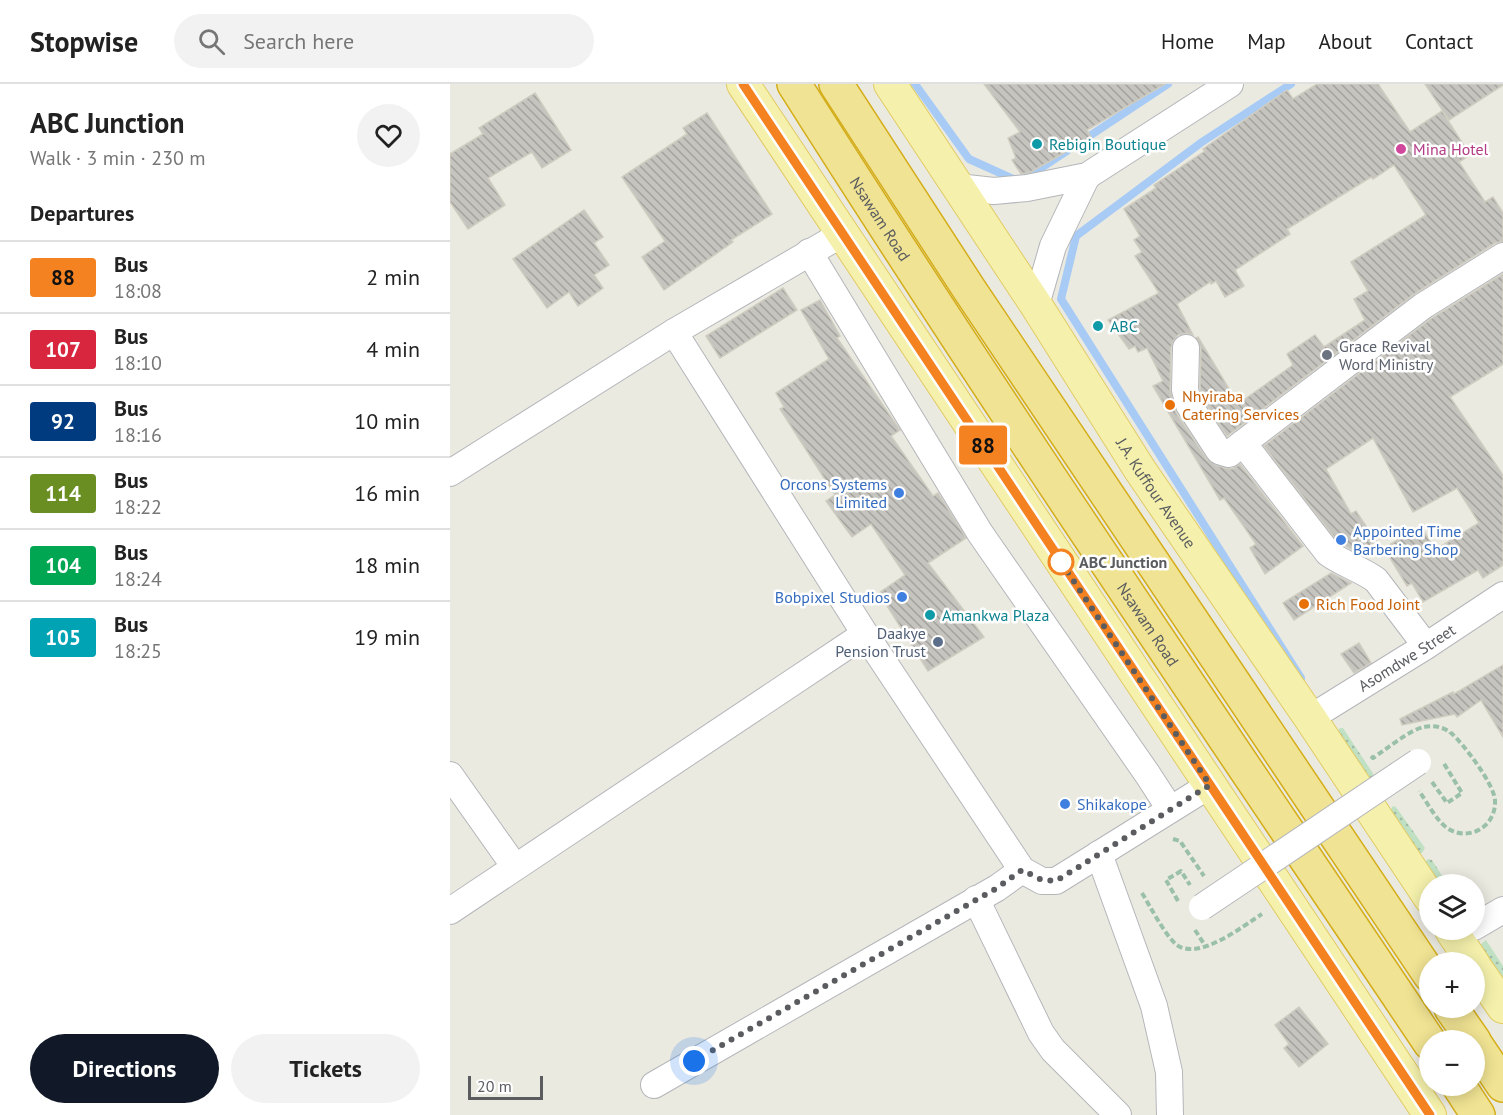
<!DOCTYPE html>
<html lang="en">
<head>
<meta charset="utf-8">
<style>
  :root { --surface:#fff; --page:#f2f2f2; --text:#222; --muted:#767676; --line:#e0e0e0; --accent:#111827 }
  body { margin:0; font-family:"PT Sans",sans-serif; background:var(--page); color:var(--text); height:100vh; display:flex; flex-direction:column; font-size:22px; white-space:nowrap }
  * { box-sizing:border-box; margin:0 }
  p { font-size:20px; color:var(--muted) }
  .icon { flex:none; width:33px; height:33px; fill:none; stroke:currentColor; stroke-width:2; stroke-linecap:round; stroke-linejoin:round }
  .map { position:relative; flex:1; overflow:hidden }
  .details { display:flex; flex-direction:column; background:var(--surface); width:450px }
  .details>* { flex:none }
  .badge { padding:0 12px; border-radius:4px; font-size:21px; line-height:39px }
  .fabs { position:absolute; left:969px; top:790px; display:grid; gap:12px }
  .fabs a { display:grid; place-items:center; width:66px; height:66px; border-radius:50%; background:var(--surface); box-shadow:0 3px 15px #0003; font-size:30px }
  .scale { position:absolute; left:18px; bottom:15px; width:75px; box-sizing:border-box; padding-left:6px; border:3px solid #5a5c60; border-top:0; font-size:16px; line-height:21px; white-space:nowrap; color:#5a5c60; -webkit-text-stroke:4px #fff; paint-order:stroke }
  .you { position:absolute; width:30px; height:30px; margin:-15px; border:4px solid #fff; border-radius:50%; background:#1a73e8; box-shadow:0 0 0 9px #1a73e833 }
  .map>.badge { position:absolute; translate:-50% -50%; box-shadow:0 0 0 3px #fff }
  h2 { padding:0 30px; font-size:22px; line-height:54px }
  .round { display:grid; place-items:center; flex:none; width:63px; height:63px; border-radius:32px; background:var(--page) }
  .head { display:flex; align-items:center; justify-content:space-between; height:102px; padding:0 30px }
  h1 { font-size:28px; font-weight:700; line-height:45px }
  .primary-button { display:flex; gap:12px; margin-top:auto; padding:12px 30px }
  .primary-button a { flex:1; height:69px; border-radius:36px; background:var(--accent); color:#fff; font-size:24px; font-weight:700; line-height:69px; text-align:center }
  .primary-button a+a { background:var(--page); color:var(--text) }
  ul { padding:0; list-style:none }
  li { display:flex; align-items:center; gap:18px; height:72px; padding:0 30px; border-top:2px solid var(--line) }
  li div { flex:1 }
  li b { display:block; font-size:22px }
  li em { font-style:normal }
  li .badge { min-width:66px; font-weight:700; text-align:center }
  header { display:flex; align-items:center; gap:36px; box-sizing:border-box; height:84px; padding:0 30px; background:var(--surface); border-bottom:2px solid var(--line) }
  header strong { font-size:28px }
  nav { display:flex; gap:33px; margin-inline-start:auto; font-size:21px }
  .search { width:420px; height:54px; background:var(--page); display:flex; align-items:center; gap:15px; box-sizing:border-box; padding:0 21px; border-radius:33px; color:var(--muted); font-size:22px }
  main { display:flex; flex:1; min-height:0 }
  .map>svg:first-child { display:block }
  .grass { fill:url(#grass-dots) }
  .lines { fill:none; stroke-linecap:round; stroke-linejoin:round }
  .stream { stroke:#a7cbf5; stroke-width:8 }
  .building { fill:url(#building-back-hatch); stroke:#cfccc0; stroke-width:1.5 }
  .minor-casing { stroke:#b4b6ba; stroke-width:28 }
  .major-casing { stroke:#e1cb64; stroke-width:34 }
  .highway-casing { stroke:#d4ad19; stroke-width:36 }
  .path { stroke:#9ac0a9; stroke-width:4; stroke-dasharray:6 3; stroke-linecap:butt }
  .minor { stroke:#fff; stroke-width:26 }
  .major { stroke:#f5f1ac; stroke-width:32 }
  .highway { stroke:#f0e393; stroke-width:33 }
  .minor-bridge-casing { stroke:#b4b6ba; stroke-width:28; stroke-linecap:butt }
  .minor-bridge { stroke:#fff; stroke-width:26 }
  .line-casing { stroke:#fff; stroke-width:14 }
  .line { stroke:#f58220; stroke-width:9 }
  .walk { stroke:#5a5c60; stroke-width:6; stroke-dasharray:0 10.8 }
  .culture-dot { fill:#0f9aa8; stroke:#fff; stroke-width:2 }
  .hotel-dot { fill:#d1479c; stroke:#fff; stroke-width:2 }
  .worship-dot { fill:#6b7280; stroke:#fff; stroke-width:2 }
  .food-dot { fill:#e8710a; stroke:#fff; stroke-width:2 }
  .shop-dot { fill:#3f7fe0; stroke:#fff; stroke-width:2 }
  .stop-dot { fill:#fff; stroke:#f58220; stroke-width:3 }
  .service-dot { fill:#5c6f8a; stroke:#fff; stroke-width:2 }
  .labels { text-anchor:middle; stroke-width:5; stroke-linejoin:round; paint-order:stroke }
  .culture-label { font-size:16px; fill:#0d838f; stroke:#fff; text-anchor:start }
  .hotel-label { font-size:16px; fill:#b23c85; stroke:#fff; text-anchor:start }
  .street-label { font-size:16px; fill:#5a5c60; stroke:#fff }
  .worship-label { font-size:16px; fill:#5b616d; stroke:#fff; text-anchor:start }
  .food-label { font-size:16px; fill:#c56008; stroke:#fff; text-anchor:start }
  .shop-label { font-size:16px; fill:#366cbe; stroke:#fff; text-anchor:end }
  .stop-label { font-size:16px; font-weight:bold; fill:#5a5c60; stroke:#fff; text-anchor:start }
  .service-label { font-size:16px; fill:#4e5e75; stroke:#fff; text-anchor:end }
</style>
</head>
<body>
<header>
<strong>Stopwise</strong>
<div class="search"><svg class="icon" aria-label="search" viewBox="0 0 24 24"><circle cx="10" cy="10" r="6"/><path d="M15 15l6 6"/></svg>Search here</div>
<nav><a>Home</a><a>Map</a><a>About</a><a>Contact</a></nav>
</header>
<main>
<section class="details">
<div class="head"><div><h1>ABC Junction</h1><p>Walk · 3 min · 230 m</p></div><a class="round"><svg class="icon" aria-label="heart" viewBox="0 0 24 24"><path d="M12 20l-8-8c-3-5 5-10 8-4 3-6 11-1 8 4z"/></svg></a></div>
<h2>Departures</h2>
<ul>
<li><span class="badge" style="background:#f58220;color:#111">88</span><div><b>Bus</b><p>18:08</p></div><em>2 min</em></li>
<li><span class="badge" style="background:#d7263d;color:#fff">107</span><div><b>Bus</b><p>18:10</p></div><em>4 min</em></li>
<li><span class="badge" style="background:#003b80;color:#fff">92</span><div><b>Bus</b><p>18:16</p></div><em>10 min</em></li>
<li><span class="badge" style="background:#6b8e23;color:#fff">114</span><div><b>Bus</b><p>18:22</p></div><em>16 min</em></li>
<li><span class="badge" style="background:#00a651;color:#fff">104</span><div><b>Bus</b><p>18:24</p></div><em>18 min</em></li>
<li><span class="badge" style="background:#00a3b4;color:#fff">105</span><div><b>Bus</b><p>18:25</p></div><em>19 min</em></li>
</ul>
<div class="primary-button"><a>Directions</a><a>Tickets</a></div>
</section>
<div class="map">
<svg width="1053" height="1031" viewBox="0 0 1053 1031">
  <defs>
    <pattern id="grass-dots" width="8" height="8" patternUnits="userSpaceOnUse" patternTransform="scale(1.5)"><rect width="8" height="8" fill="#c0e0c3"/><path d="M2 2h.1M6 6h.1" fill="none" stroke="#9fb9a2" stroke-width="1.8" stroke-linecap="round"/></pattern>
    <pattern id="building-back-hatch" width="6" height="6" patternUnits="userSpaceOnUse" patternTransform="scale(1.5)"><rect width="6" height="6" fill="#c6c4be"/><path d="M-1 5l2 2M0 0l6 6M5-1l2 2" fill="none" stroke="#a4a29e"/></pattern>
  </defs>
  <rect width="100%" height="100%" fill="#ebeae1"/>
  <!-- grass -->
  <g class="grass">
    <path d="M890,644H893L928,697L923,701L887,648Z"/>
    <path d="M943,722L946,723L975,764L972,769H969L940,727Z"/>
    <path d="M978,775L982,776L998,801H990L976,781V777Z"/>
    <path d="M1036,856L1053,882V895L1030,861Z"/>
  </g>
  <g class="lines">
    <!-- stream -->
    <g class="stream">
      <path d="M465,0L519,75L570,98L617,67"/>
      <path d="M841,0L752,58L626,152L611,215L851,594"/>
      <path d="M632,57L718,0"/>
    </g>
  </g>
  <!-- building -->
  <g class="building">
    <path d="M534,0H715L637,46L641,53L624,63L581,88L571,90L562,76L566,74L558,54L570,48Z"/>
    <path d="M867,0H928L960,48L992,27L1020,71L1009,78L1035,118L1043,113L1053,129V157L1045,159L964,210L777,352L753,315L750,304L751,264L746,254L748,253L788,320L843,281L837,270L865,251L874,263L915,236L904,215L918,207L901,178L976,131L944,81L923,95L921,93L837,145L840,150L785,186L794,202L775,213L766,197L761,200L760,198L727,220L743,251L736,249L728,251L724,256L721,263L720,306L726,329L757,376L765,381L775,384L782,385L790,380L853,462L815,490L800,464L806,460L774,414L770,416L703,302L713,297L697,264L688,268L685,262L679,265L658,236L709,209L685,172L692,168L684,156L690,152L674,125L706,104L704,101L755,67L753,65L837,6L843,15Z"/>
    <path d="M975,0H1053V1L999,36Z"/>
    <path d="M85,9L121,66L92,84L82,68L38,94L55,121L18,145L0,118V70L33,50L29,44Z"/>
    <path d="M257,29L322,130L281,156L283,158L214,206L192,173L215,157L172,93L237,50L233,44Z"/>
    <path d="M134,126L153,153L144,159L159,181L144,191L153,204L128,222L119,208L97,224L63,175Z"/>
    <path d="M1053,190V280L1000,313L1053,391V481L1033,494L1028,486L973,518L962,499L957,502L934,464L971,442L985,466L1029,439L1007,404L963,428L923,354L876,385L901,430L906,427L926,457L909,469L888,458L814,362L982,234Z"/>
    <path d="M333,204L347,226L270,274L256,252Z"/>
    <path d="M370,216L390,252L387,254L450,346L441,352L483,412L488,409L516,454L478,479L534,553L478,587L429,509L455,491L421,440L402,453L376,417L385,411L330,325L334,323L326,309L379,275L351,226Z"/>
    <path d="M881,489L901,499L844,536L833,519Z"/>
    <path d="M909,559L921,579L904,589L891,570Z"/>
    <path d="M1053,581V653L1031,616L1007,633L1005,630L952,641L950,635L1003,608L1004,610Z"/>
    <path d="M849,923L878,960L849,983L834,964L839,960L825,941Z"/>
  </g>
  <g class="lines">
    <!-- minor casing -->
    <g class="minor-casing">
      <g id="minor">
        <path d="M507,103L544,107L577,104L637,92L780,0"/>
        <path d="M359,168L530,449L698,691L720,725"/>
        <path d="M586,221L603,162L637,92"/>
        <path d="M224,248L415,550L572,786L592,797H606L760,701"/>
        <path d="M736,264L735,306L739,321L769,367L779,370L793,359"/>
        <path d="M0,389L224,248L392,150"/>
        <path d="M976,562L926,496C911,485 893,480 878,469L793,359L973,222L1053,172"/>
        <path id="s1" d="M860,634L976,562L1053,511"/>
        <path d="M0,691L65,783"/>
        <path d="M649,770L704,922L719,988L720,1031"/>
        <path d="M526,815L591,949L603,966L668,1031"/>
        <path d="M0,827L415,550"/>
        <path d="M1024,843L1053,826"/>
        <path d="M204,1001L547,804L572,786"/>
      </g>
    </g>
    <!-- major casing -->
    <g class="major-casing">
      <g id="major">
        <path d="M293,0L980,1031"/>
        <path id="s2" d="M440,0L586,221L690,386L860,634L980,814"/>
        <path d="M1001,846L1023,879"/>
        <path d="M1024,881L1053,923"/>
      </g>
    </g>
    <!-- highway casing -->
    <g class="highway-casing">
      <g id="highway">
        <path id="s3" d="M344,0C549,324 766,640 980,959"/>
        <path d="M386,0L519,205L980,891"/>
        <path d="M1001,924L1024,957"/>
        <path d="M1024,958L1053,1001"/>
        <path d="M1009,1002L1028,1031"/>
      </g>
    </g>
    <!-- path -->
    <g class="path">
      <path d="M921,672L923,674C935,666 961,645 974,643C983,641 993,643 1000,648C1013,659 1045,701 1045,717C1046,744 1017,758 997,744C986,736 977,718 969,707"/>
      <path d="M982,698L997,719L1012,709L993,678"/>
      <path d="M723,755L730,757L754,792"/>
      <path d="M692,809C700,822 716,853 727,861C749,877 793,842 812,830"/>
      <path d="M728,817L716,796L731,787L740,801"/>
      <path d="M745,846L756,863"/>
    </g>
    <!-- minor -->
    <use href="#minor" class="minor"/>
    <!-- major -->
    <use href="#major" class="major"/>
    <!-- highway -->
    <use href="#highway" class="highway"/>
    <!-- minor-bridge casing -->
    <g class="minor-bridge-casing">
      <path id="minor-bridge" d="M752,823L968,678"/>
    </g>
    <!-- minor-bridge -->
    <use href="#minor-bridge" class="minor-bridge"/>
  </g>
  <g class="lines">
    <!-- line casing -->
    <g class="line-casing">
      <path id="line" d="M293,0L980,1031"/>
    </g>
    <!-- line -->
    <use href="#line" class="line"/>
    <!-- walk -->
    <path class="walk" d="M244,977L547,804L572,786L592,796L606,797L760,701L611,478"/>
  </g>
  <!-- markers -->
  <g class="culture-dot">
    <circle cx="587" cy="60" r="6"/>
    <circle cx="648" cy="242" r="6"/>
    <circle cx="480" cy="531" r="6"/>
  </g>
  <circle class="hotel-dot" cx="951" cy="65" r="6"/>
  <circle class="worship-dot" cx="877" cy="271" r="6"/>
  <g class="food-dot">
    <circle cx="720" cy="321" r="6"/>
    <circle cx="854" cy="520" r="6"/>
  </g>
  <g class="shop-dot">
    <circle cx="449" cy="409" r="6"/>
    <circle cx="891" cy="456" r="6"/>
    <circle cx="452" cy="513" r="6"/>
    <circle cx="615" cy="720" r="6"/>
  </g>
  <circle class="stop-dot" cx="611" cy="478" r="12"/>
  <circle class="service-dot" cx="488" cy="558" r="6"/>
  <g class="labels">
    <!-- culture labels -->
    <g class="culture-label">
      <text x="599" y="66">Rebigin Boutique</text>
      <text x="660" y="248">ABC</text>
      <text x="492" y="537">Amankwa Plaza</text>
    </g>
    <!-- hotel labels -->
    <g class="hotel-label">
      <text x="963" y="71">Mina Hotel</text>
    </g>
    <!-- street labels -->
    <g class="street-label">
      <text dy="6" stroke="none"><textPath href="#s3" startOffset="160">Nsawam Road</textPath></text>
      <text dy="6" stroke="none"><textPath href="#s2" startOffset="488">J.A. Kuffour Avenue</textPath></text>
      <text dy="6" stroke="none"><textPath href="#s3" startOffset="646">Nsawam Road</textPath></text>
      <text dy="6" stroke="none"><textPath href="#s1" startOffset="114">Asomdwe Street</textPath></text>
    </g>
    <!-- worship labels -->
    <g class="worship-label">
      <text x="889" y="268">Grace Revival<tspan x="889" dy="18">Word Ministry</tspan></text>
    </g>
    <!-- food labels -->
    <g class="food-label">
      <text x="732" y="318">Nhyiraba<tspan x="732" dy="18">Catering Services</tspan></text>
      <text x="866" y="526">Rich Food Joint</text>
    </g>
    <!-- shop labels -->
    <g class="shop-label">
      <text x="437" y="406">Orcons Systems<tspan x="437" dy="18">Limited</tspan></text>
      <text x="903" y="453" text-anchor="start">Appointed Time<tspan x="903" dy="18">Barbering Shop</tspan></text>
      <text x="440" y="519">Bobpixel Studios</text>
      <text x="627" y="726" text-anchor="start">Shikakope</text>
    </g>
    <!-- stop labels -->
    <g class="stop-label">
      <text x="629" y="484">ABC Junction</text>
    </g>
    <!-- service labels -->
    <g class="service-label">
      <text x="476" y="555">Daakye<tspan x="476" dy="18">Pension Trust</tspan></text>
    </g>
  </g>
</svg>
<div class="fabs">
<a><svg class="icon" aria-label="layers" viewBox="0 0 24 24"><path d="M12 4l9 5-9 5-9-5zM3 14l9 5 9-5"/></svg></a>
<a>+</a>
<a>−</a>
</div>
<div class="scale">20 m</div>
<div class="you" style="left:244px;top:977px"></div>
<b class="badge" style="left:533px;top:361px;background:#f58220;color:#111">88</b>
</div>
</main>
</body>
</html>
